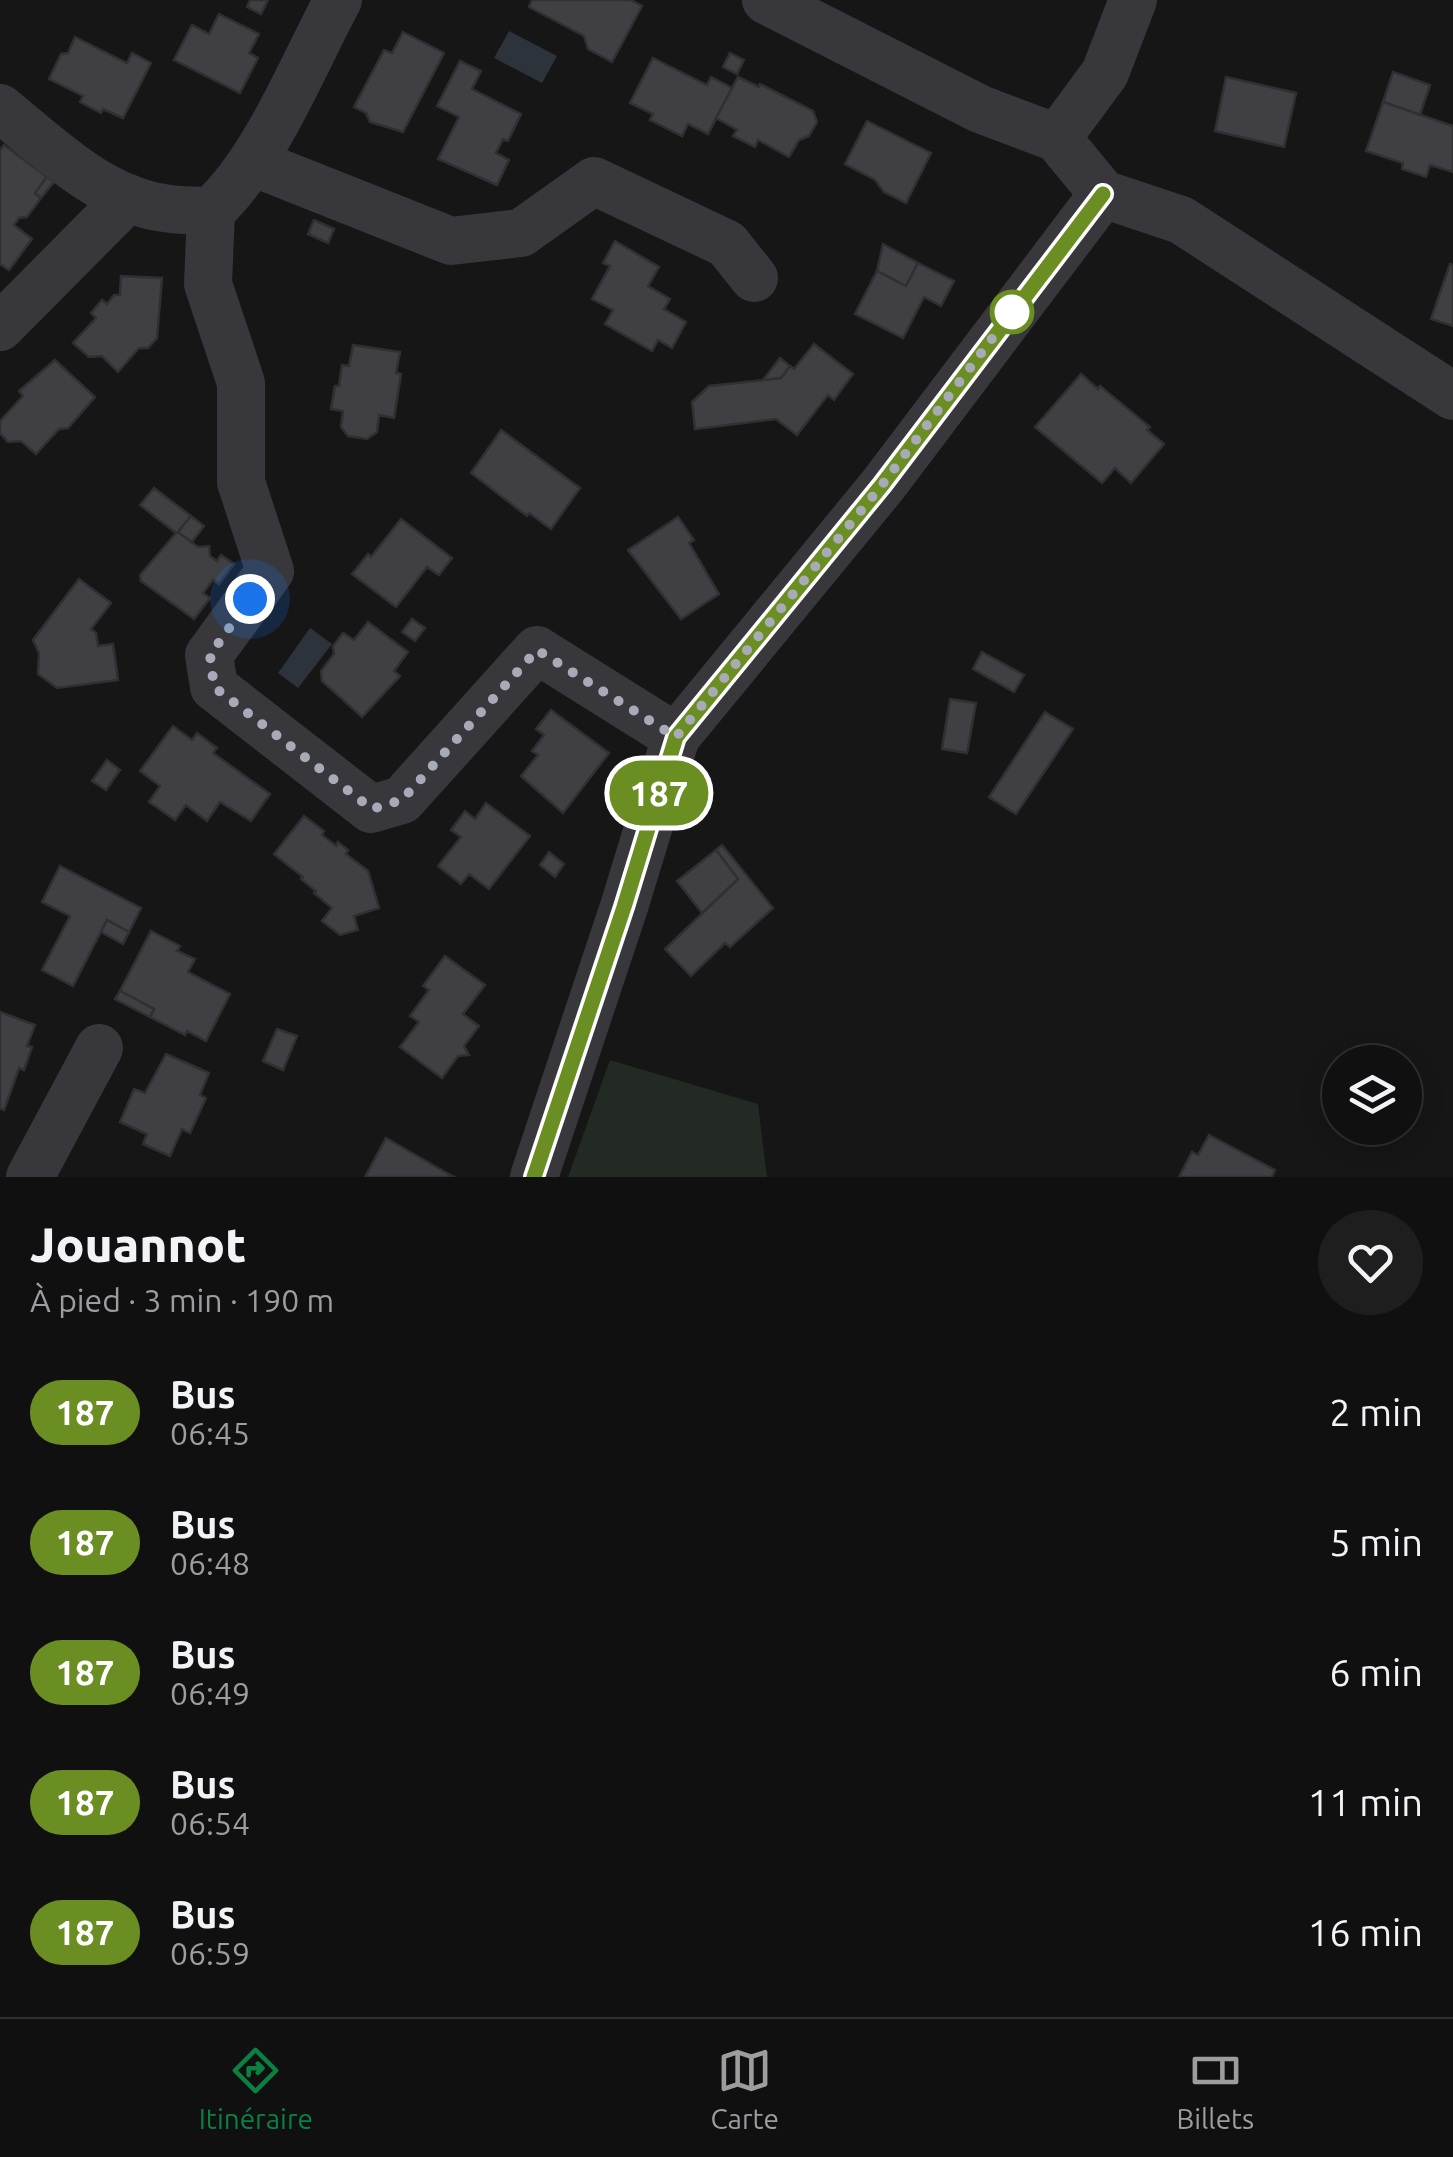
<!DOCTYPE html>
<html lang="fr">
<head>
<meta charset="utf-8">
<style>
  :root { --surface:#101011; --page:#1e1e1f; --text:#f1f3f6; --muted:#9c9d9f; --line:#303031; --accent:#0b8043 }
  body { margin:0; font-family:Ubuntu,sans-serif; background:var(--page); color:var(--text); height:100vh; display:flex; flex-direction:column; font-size:38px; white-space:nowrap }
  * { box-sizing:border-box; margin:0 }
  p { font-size:32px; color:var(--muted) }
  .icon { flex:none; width:55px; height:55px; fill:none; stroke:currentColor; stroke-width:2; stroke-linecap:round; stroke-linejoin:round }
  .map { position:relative; height:1177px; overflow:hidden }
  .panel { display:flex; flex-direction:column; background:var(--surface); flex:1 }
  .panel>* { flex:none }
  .badge { padding:0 20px; border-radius:32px; font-size:35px; line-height:65px }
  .buttons { position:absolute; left:1322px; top:1045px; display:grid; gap:20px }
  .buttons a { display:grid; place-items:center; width:100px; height:100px; border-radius:50%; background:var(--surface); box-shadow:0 5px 25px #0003,0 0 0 2px var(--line); font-size:50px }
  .you { position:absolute; width:50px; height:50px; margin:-25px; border:8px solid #fff; border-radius:50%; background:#1a73e8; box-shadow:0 0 0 15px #1a73e833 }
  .map>.badge { position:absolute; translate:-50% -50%; box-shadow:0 0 0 5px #fff }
  .round { display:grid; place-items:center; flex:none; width:105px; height:105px; border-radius:52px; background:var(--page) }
  .summary { display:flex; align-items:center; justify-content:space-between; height:170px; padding:0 30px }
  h1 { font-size:48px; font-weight:800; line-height:75px }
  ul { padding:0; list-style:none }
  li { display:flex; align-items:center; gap:30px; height:130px; padding:0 30px }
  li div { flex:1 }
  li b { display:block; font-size:38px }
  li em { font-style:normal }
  li .badge { min-width:110px; font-weight:700; text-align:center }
  .tabs { display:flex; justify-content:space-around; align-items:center; height:140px; border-top:2px solid var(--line); background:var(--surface); font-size:28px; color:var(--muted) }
  .tabs a { display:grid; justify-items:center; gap:5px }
  .tabs .current { color:var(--accent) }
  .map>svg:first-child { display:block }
  .green { fill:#222a23 }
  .water { fill:#2c333b }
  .building { fill:#404044; stroke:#303033; stroke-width:2.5 }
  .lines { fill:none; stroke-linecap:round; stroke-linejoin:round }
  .minor { stroke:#37373c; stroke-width:48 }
  .line-casing { stroke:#fff; stroke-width:22 }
  .line { stroke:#6b8e23; stroke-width:15 }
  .walk { stroke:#a8abb7; stroke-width:10; stroke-dasharray:0 18 }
  .stop-dot { fill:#fff; stroke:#6b8e23; stroke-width:5 }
</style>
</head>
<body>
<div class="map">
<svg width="1453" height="1177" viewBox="0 0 1453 1177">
  <rect width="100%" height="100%" fill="#161617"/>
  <!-- green -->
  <path class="green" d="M610,1060L758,1104L767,1177H568Z"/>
  <!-- water -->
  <g class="water">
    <path d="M509,31L557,56L542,83L494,58Z"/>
    <path d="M310,628L332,644L298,688L278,673Z"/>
  </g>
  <!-- building -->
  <g class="building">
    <path d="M250,0H268L261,14L247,7Z"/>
    <path d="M532,0H631L642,6L612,62L588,49L584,36L529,7Z"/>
    <path d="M219,14L259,34L249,53L258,58L240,93L174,60L192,25L209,34Z"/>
    <path d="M403,32L444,53L403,132L370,122L366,113L354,107L384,50L392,53Z"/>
    <path d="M75,37L127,63L132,53L151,63L123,118L103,109L101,113L80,102L83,96L49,79L61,54L68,53Z"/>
    <path d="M730,53L744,60L737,74L723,67Z"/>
    <path d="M653,58L707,85L711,77L732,88L708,134L688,124L682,136L650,120L653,114L630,103Z"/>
    <path d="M460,61L481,71L472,89L521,114L508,141L503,139L496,153L509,160L497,185L438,159L459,117L437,106Z"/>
    <path d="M1393,72L1430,85L1420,115L1383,102Z"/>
    <path d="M738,77L759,87L760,84L813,111L817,122L809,136L799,140L789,157L758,140L755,147L733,136L737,130L716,118Z"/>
    <path d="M1226,77L1296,93L1284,147L1215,131Z"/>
    <path d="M1383,102L1453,126V172L1430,165L1426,177L1402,169L1403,163L1366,151Z"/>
    <path d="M867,121L931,153L906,203L884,192L875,180L845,164Z"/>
    <path d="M4,145L47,177L35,193L41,198L27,217L19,218L14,225L32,239L9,270L0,264V150Z"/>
    <path d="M47,177L54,182L41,198L35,193Z"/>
    <path d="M314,220L334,229L328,243L308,234Z"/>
    <path d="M615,241L659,267L648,286L670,299L664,309L686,322L672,348L658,340L652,351L605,324L613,310L592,299L610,266L603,263Z"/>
    <path d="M883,244L918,263L906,286L877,271Z"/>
    <path d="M918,263L954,281L941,306L924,297L903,338L855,314L877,271L906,286Z"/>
    <path d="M1450,264L1453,265V326L1431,319Z"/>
    <path d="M121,276L162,278L157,338L148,348H139L118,372L102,356L89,357L73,343L96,318L91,313L102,300L107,304L114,295H120Z"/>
    <path d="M814,344L853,374L834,400L828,395L797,435L776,419L695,429L692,402L709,386L781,378L790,366L794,369Z"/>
    <path d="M353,345L400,352L396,373L401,374L394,418L379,415L377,432L367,439L348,436L341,427L343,411L331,409L335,386H339L342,365L349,366Z"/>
    <path d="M780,358L790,366L781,378L763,380Z"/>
    <path d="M55,360L95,397L68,428L59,429L36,454L21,441L8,442L0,433V421L23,396L19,391Z"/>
    <path d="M1081,374L1098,389L1100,386L1150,427L1147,430L1164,444L1131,483L1115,468L1102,483L1035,427Z"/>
    <path d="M501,430L580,488L551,529L529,513L527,516L471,473Z"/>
    <path d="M154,488L191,516L178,532L198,547L209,546L210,556L217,561L221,555L234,564L219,584L213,580L203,593L210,598L194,619L141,581L140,575L176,533L140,505Z"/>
    <path d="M191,516L204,526L192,542L178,532Z"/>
    <path d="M678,517L694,540L689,543L719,594L681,619L628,550Z"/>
    <path d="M401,519L452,558L439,575L427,567L396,607L352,574L368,554L371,557Z"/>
    <path d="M79,579L111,603L91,629L96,633L98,646L113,644L118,680L57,688L38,674L39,653L33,640Z"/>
    <path d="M412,619L425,628L415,641L402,632Z"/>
    <path d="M368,622L408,652L394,671L400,676L362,717L322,681L321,671L334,654L333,646L343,633L354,640Z"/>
    <path d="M982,652L1024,675L1014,692L973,669Z"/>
    <path d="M950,699L976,703L967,753L942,749Z"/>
    <path d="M551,710L609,753L563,813L521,776L538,755L532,751L544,735L536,729Z"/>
    <path d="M1045,712L1073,729L1016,814L989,797Z"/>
    <path d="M173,726L192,740L197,733L217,748L213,753L270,794L251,821L220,802L207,821L186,805L175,820L149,802L160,786L140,771Z"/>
    <path d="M107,760L120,770L106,790L92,781Z"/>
    <path d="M486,803L530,836L489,889L469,874L461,884L438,866L461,837L451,830L465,811L475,819Z"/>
    <path d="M304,816L324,831L322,835L336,846L338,842L348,850L346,854L368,871L379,908L354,916L358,930L340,935L322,921L332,908L314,893L316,891L301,879L303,877L274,854Z"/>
    <path d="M722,845L773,908L730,947L725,943L691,976L665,949L738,879L716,850Z"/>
    <path d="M716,850L738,879L702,913L677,881Z"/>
    <path d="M549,852L564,864L555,877L540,865Z"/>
    <path d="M60,866L141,908L129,932L107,920L73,986L42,970L70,916L42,902Z"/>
    <path d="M107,920L129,932L123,944L101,932Z"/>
    <path d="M151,931L180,946L177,951L195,959L188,972L230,994L206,1041L187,1031L185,1035L150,1017L154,1009L120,991Z"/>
    <path d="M445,956L485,985L463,1014L479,1026L464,1046L469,1055L458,1056L442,1078L400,1047L419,1022L410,1016L429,990L423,986Z"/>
    <path d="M120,991L154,1009L150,1017L115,999Z"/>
    <path d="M0,1012L35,1025L27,1046L32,1047L24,1070L19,1068L4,1110L0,1108Z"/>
    <path d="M277,1029L297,1036L283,1070L263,1061Z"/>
    <path d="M166,1054L209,1073L200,1095L206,1098L190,1133L182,1129L170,1156L143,1144L147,1134L120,1122L134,1089L145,1093Z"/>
    <path d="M1209,1135L1275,1170L1272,1177H1179L1192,1152L1198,1155Z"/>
    <path d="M386,1138L452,1176L455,1177H365Z"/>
  </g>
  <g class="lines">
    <!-- minor -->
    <g class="minor">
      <path d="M338,0C302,67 266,160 211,211L208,284L241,383V482L270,571L209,655L214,687L371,809L402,800L537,650L676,737"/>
      <path d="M766,0L980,109L1057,138L1103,194L1181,220L1453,396"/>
      <path d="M0,108C48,147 100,199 164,208C179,211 196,210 211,211"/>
      <path d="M1057,138L1105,73L1133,0"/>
      <path d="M252,162L451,241L521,233L594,181L727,244L754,278"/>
      <path d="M0,327L128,198"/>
      <path d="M30,1177L99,1048"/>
      <path d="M534,1177L624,907L676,737L883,485L1103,194"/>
    </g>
  </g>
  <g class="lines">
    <!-- line casing -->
    <g class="line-casing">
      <path id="line" d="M534,1177L624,907L676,737L882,485L1103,194"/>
    </g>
    <!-- line -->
    <use href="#line" class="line"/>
    <!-- walk -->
    <path class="walk" d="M250,599L210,655L214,687L372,809L402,800L537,650L676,737L882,485L1012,312"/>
  </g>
  <!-- markers -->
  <circle class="stop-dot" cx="1012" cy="312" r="20"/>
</svg>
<div class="buttons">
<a><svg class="icon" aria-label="layers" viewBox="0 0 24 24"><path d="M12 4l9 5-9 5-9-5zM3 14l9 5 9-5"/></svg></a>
</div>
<div class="you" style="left:250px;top:599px"></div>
<b class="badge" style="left:659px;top:793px;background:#6b8e23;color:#fff">187</b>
</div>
<section class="panel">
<div class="summary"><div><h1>Jouannot</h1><p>À pied · 3 min · 190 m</p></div><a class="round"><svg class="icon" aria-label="heart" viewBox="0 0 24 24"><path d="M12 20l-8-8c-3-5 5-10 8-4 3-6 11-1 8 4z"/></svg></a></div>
<ul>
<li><span class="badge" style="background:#6b8e23;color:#fff">187</span><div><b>Bus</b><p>06:45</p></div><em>2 min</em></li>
<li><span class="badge" style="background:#6b8e23;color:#fff">187</span><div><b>Bus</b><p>06:48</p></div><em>5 min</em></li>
<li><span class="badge" style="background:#6b8e23;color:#fff">187</span><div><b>Bus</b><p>06:49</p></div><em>6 min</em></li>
<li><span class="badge" style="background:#6b8e23;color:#fff">187</span><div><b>Bus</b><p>06:54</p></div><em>11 min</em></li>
<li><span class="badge" style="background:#6b8e23;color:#fff">187</span><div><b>Bus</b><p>06:59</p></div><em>16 min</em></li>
</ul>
</section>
<nav class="tabs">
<a class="current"><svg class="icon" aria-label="directions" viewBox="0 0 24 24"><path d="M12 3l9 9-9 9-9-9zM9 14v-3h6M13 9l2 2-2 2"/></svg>Itinéraire</a>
<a><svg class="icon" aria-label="map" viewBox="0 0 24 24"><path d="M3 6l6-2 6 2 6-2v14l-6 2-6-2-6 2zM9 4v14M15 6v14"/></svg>Carte</a>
<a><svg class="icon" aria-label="tickets" viewBox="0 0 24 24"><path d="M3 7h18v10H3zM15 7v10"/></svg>Billets</a>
</nav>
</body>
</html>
